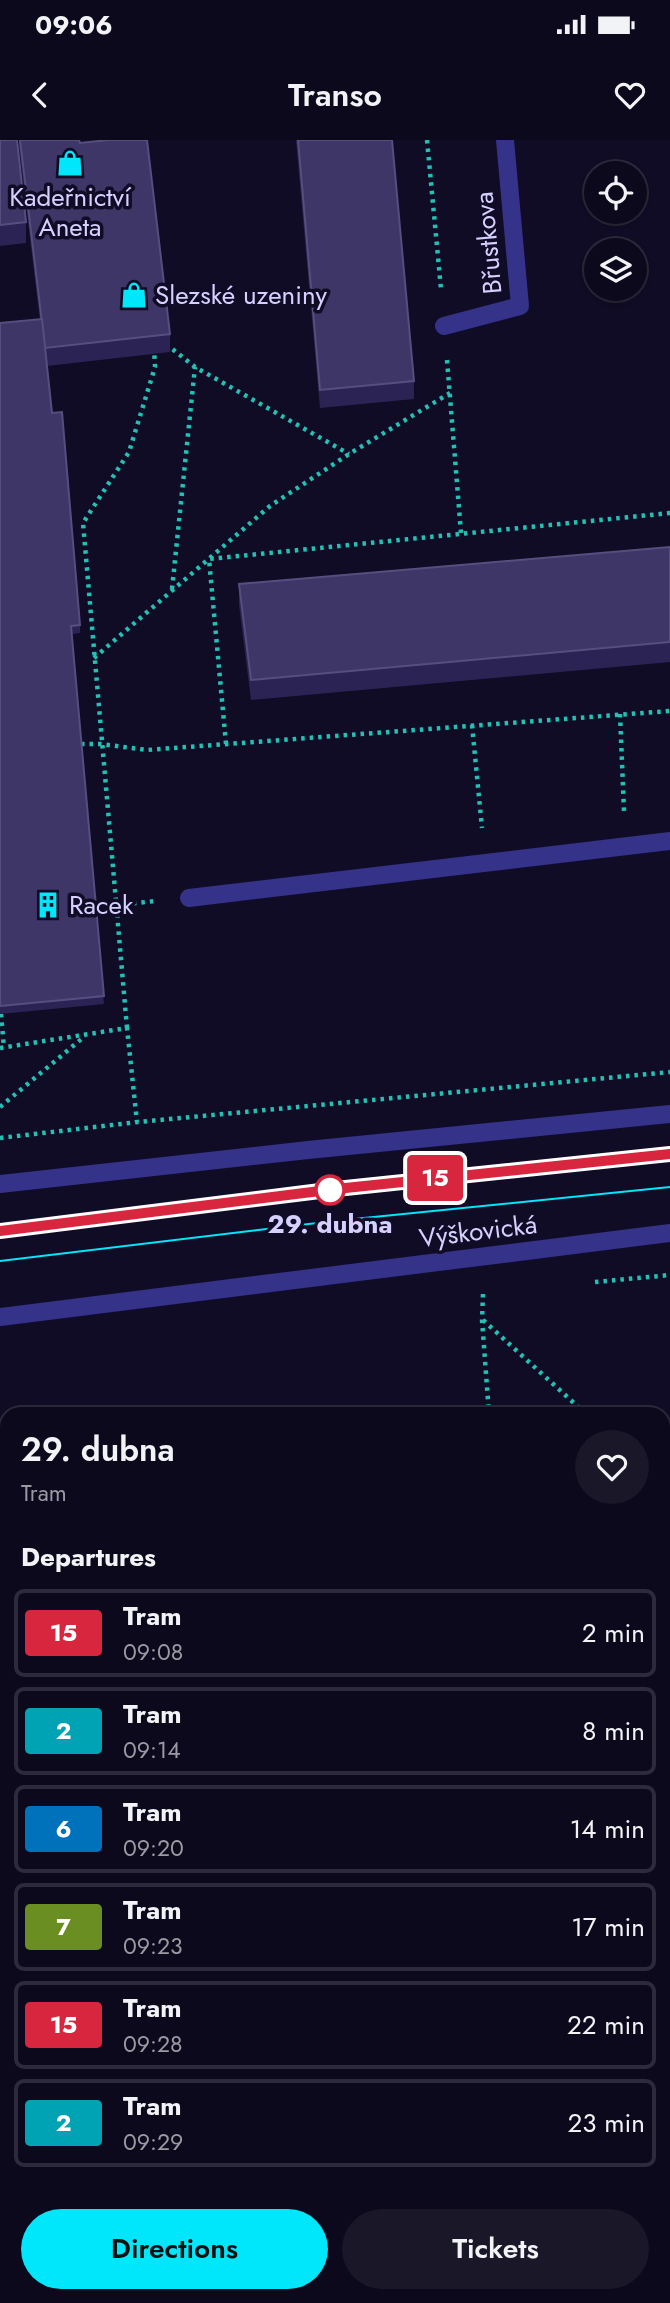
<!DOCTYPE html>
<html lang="en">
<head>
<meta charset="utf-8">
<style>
  :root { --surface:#0c091c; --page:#1a1729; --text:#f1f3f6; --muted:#9a9aa3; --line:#2c2a3b; --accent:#00e7fb }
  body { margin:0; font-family:Jost,sans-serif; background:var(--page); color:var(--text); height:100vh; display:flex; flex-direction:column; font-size:26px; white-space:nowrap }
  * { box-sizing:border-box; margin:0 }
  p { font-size:23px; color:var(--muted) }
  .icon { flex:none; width:38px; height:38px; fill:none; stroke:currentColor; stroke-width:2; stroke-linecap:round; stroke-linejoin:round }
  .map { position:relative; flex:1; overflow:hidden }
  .sheet { position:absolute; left:0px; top:1267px; width:670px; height:896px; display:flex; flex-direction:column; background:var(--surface); border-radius:21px 21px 0 0; box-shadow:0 2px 5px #0004,0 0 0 2px var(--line) }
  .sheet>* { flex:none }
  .badge { padding:0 14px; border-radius:5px; font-size:24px; line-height:46px }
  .fabs { position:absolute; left:584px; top:21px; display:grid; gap:14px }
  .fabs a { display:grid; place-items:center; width:63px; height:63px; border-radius:50%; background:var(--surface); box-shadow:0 2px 5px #0004,0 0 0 2px var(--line); font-size:35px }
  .map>.badge { position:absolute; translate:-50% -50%; box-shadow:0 0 0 4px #fff }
  h2 { padding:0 21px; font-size:26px; line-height:63px }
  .round { display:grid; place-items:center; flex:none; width:74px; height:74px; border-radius:37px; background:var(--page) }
  .head { display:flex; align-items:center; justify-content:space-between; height:119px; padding:0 21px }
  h1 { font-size:33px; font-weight:600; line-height:52px }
  .action { display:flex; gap:14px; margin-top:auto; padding:14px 21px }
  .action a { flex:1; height:80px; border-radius:42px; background:var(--accent); color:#111; font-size:28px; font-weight:600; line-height:80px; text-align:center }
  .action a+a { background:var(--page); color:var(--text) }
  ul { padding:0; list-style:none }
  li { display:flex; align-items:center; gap:21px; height:88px; margin:0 14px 10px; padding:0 7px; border:4px solid var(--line); border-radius:10px }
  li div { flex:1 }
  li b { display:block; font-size:26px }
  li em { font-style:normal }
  li .badge { min-width:77px; font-weight:700; text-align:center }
  .status { display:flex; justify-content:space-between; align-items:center; height:49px; padding:0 35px; background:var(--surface); direction:ltr }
  .status svg { height:19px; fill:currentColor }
  header { display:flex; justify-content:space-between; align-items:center; height:91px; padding:0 21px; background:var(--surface); font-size:32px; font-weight:600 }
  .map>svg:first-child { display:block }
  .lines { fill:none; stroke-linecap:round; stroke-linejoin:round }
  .path { stroke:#22c1b4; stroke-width:4.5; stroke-dasharray:3.5 5; stroke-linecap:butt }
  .minor { stroke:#343289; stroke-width:18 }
  .tertiary { stroke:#343289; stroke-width:18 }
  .tram { stroke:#00e7fb; stroke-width:2 }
  .wall { fill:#2c2355 }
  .building { fill:#3e3667; stroke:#564e7f; stroke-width:2 }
  .line-casing { stroke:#fff; stroke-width:16 }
  .line { stroke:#d7263d; stroke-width:10 }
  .stop-dot { fill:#fff; stroke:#d7263d; stroke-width:3.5 }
  .labels { text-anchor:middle; stroke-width:7; stroke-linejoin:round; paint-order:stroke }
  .poi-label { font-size:26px; fill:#d5d0ff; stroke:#100c25; text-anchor:start }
  .street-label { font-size:26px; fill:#d5d0ff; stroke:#100c25 }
  .stop-label { font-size:26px; font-weight:bold; fill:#d5d0ff; stroke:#100c25 }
</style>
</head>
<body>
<div class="status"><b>09:06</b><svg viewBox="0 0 49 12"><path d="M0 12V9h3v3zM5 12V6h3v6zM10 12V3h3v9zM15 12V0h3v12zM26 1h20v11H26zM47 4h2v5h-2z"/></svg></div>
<header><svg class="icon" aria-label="back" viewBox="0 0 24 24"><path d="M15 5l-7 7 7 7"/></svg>Transo<svg class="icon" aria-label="heart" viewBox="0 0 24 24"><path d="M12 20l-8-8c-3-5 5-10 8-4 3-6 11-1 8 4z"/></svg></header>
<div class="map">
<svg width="670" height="2163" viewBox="0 0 670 2163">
  <rect width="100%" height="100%" fill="#100c25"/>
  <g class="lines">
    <!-- path -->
    <g class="path">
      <path d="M427,0L441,149"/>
      <path d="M166,204L195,227L349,314"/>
      <path d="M447,220L461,393"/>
      <path d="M172,449L195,227"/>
      <path d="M94,518L270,366L349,314L450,253"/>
      <path d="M620,574L624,671"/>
      <path d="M472,585L482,688"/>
      <path d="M81,604H101L147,610L670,571"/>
      <path d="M226,604L209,419L670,373"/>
      <path d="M116,765L156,761"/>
      <path d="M1,874L4,908"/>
      <path d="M127,888L83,383L129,312L155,227L154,208"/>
      <path d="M0,908L127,888L137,982"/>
      <path d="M0,967L85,896"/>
      <path d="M0,998L138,982L670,932"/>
      <path d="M595,1142L670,1135"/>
      <path d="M483,1154L482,1180L489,1274"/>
      <path d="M483,1180L586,1274"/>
      <path d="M663,1345L670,1351"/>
      <path d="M663,1580L670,1579"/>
      <path d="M0,1701H7"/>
      <path d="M663,1880L670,1937"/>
      <path d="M2,1881L7,1943"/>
      <path d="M24,2156V2163"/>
      <path d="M105,2156L106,2163"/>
      <path d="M237,2156V2163"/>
    </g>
    <!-- minor -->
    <g class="minor">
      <path d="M444,186L520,166L505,0"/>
      <path d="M189,758L670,701"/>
      <path d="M0,1847L7,1846"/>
      <path d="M495,2156L496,2163"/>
    </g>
    <!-- tertiary -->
    <g class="tertiary">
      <path d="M0,1044L308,1010L670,974"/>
      <path d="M0,1177L670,1093"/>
    </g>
    <!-- tram -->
    <g class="tram">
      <path d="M0,1091L336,1049L670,1014"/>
      <path d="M0,1121L334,1081L670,1047"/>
    </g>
  </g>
  <!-- wall -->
  <g class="wall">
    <path d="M0,0L26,82V103L0,106Z"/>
    <path d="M19,0H79L170,194V212L47,226L52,273L80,485V493L72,494L104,864L0,874V183L40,180L19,8Z"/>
    <path d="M296,0H392L414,241V259L320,268Z"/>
    <path d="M670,407V522L251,560L239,465V444Z"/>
    <path d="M0,1393H7V1433H4L7,1465V1681L0,1682Z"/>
    <path d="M670,1645V1856L663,1786V1646Z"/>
  </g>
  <!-- building -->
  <g class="building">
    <path d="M0,0H17L26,82L0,85Z"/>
    <path d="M20,0H79L80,3L108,0H147L170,194L45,208Z"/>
    <path d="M298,0H392L414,241L320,250Z"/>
    <path d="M42,179L52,273L62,272L80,485L71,486L104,856L0,866V183Z"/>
    <path d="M670,407V502L251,540L239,444Z"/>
    <path d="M0,1393H7V1425H3L7,1465V1673L0,1674Z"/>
    <path d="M670,1645V1833L663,1763V1646Z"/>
    <path d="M121,2156H217V2163H122Z"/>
  </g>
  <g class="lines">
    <!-- line casing -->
    <g class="line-casing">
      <path id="line" d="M0,1091L336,1049L670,1014"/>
    </g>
    <!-- line -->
    <use href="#line" class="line"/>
  </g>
  <!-- icons -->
  <defs>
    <g id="shop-bare" transform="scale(2.1)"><path d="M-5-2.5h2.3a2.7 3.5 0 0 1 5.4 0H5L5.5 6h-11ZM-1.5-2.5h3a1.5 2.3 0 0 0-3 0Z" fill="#00e7fb" stroke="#100c25" stroke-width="2.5" paint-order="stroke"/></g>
    <g id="building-bare" transform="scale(2.1)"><path d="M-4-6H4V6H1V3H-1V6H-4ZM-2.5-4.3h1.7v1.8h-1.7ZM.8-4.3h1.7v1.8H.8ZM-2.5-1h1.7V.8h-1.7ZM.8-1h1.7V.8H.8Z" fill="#00e7fb" stroke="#100c25" stroke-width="2.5" paint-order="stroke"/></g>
  </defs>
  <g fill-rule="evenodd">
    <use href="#shop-bare" x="70" y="23"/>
    <use href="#shop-bare" x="134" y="155"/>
    <use href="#building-bare" x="48" y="765"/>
  </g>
  <!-- markers -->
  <circle class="stop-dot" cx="330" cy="1050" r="14"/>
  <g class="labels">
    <!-- poi labels -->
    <g class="poi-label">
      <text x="70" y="66" text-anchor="middle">Kadeřnictví<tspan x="70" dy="30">Aneta</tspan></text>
      <text x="155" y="164">Slezské uzeniny</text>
      <text x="69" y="774">Racek</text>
    </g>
    <!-- street labels -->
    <g class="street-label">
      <text transform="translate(488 103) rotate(-95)" y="9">Břustkova</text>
      <text transform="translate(478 1091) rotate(-7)" y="9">Výškovická</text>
    </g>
    <!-- stop labels -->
    <g class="stop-label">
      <text x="330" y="1093">29. dubna</text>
    </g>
  </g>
</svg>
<div class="fabs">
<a><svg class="icon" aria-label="locate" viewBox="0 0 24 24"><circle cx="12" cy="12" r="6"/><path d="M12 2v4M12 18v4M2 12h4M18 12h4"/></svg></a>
<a><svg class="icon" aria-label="layers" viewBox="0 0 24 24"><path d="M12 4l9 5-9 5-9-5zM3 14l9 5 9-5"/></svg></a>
</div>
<b class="badge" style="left:435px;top:1038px;background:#d7263d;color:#fff">15</b>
<section class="sheet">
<div class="head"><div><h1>29. dubna</h1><p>Tram</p></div><a class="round"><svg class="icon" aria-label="heart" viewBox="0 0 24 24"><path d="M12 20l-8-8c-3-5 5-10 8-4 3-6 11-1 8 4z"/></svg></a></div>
<h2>Departures</h2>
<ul>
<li><span class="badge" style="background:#d7263d;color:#fff">15</span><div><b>Tram</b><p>09:08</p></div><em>2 min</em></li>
<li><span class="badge" style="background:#00a3b4;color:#fff">2</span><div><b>Tram</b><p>09:14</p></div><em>8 min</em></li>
<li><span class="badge" style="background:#0072bc;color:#fff">6</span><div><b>Tram</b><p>09:20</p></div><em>14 min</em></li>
<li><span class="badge" style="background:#6b8e23;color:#fff">7</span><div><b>Tram</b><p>09:23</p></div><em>17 min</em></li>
<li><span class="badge" style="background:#d7263d;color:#fff">15</span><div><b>Tram</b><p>09:28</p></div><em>22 min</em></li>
<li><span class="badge" style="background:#00a3b4;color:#fff">2</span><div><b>Tram</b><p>09:29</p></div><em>23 min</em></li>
</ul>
<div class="action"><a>Directions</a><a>Tickets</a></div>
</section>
</div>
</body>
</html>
